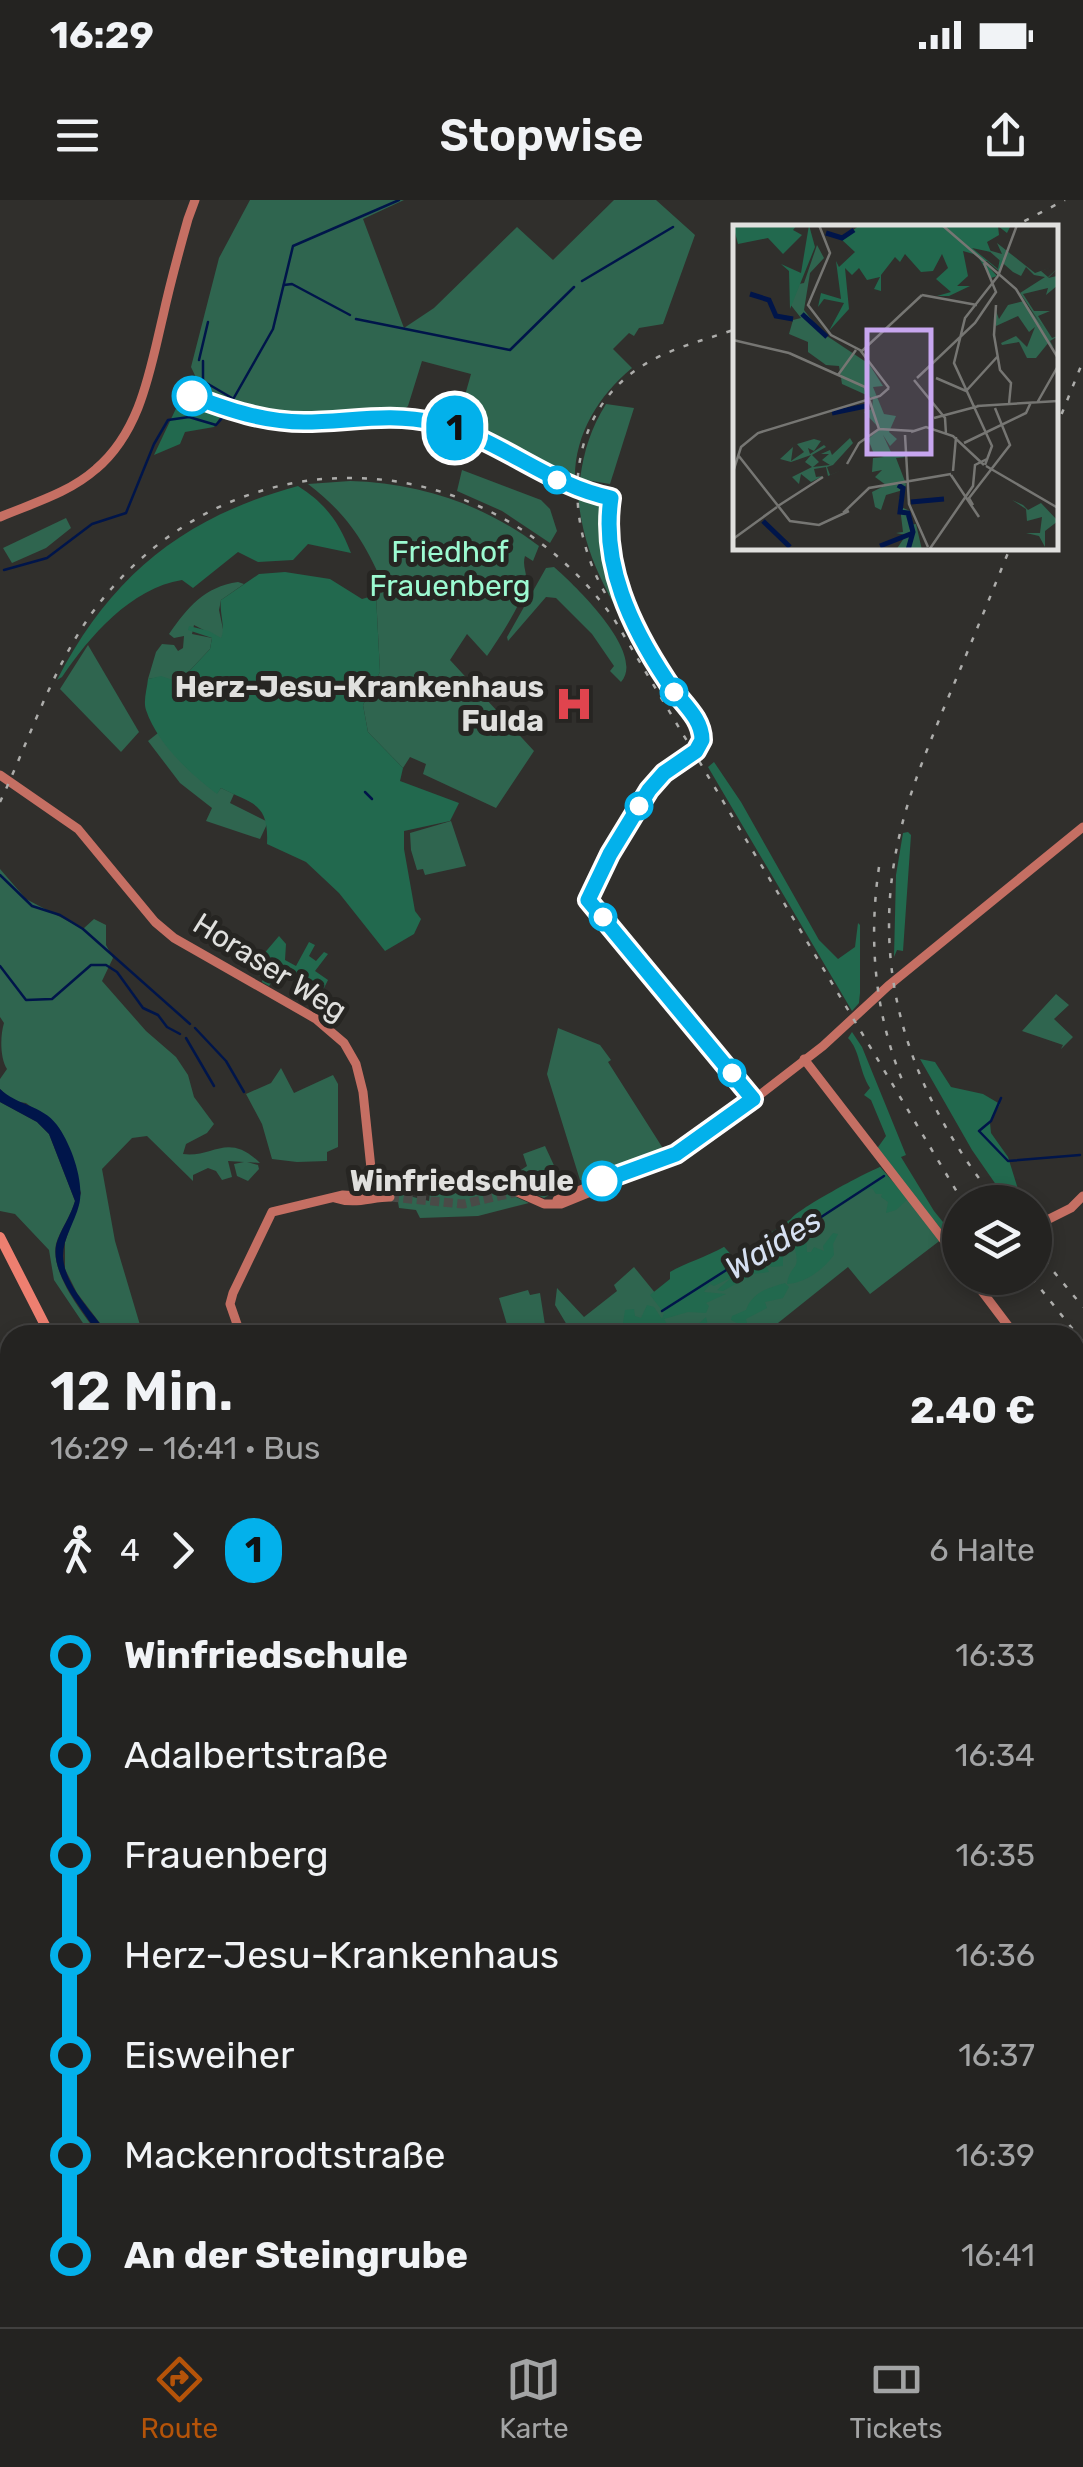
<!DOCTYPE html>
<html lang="de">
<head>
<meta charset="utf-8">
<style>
  :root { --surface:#242321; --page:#302f2e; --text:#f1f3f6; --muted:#a3a4a5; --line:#41403f; --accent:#b45309 }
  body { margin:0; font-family:Rubik,sans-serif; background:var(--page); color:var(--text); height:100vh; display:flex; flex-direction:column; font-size:38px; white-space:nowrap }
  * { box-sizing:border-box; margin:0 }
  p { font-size:32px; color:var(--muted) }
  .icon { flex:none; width:55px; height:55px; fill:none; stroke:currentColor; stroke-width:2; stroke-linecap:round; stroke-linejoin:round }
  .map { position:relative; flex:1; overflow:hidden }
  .details { position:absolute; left:0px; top:1125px; width:1085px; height:1002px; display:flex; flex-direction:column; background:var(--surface); border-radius:30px 30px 0 0; box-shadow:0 5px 15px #0003,0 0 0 2px var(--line) }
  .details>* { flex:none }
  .badge { padding:0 20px; border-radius:32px; font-size:35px; line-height:65px }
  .controls { position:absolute; left:942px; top:985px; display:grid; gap:20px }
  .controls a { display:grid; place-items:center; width:110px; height:110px; border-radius:50%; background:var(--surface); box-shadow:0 5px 15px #0003,0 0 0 2px var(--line); font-size:50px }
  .map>.badge { position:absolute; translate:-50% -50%; box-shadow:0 0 0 5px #fff }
  .legs { display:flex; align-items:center; gap:15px; height:110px; padding:0 50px; font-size:32px }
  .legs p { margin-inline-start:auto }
  .headline { display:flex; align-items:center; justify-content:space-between; height:170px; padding:0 50px }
  h1 { font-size:55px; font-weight:600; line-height:75px }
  ul { padding:0 50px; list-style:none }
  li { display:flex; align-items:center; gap:35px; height:100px; font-size:38px }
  li i { display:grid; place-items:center; width:15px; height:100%; margin:0 12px; background:currentColor }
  li i::after { content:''; width:25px; height:25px; margin:-12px; border:8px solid; border-radius:50%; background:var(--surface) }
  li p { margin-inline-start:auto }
  li:first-child i { background:linear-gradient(#0000 50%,currentColor 0) }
  li:last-child i { background:linear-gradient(currentColor 50%,#0000 0) }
  .status { display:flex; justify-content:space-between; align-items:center; height:70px; padding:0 50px; background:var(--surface); direction:ltr }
  .status svg { height:28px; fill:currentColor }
  header { display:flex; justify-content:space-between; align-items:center; height:130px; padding:0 50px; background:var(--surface); font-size:45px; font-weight:600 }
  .tab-bar { display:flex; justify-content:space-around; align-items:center; height:140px; border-top:2px solid var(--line); background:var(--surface); font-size:28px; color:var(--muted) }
  .tab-bar a { display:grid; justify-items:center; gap:5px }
  .tab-bar .current { color:var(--accent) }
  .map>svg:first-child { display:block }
  .green { fill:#2f654f }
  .forest { fill:#22694e }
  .water { fill:#00154a }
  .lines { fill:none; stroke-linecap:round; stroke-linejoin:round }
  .stream { stroke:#00154a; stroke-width:2.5 }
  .canal { stroke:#00154a; stroke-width:5 }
  .secondary-tunnel { stroke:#4a4a47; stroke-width:9; stroke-dasharray:9 4.5; stroke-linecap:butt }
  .secondary { stroke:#c56f63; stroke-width:9 }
  .primary { stroke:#ee7f70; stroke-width:10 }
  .rail { stroke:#adadab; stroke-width:2.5; stroke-dasharray:5 10; stroke-linecap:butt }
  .line-1-casing { stroke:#fff; stroke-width:22 }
  .line-1 { stroke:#03b1eb; stroke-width:15 }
  .stop-1-dot { fill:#fff; stroke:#03b1eb; stroke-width:5 }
  .labels { text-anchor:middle; stroke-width:10; stroke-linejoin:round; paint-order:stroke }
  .park-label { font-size:30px; fill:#9cfad1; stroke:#262522 }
  .poi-label { font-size:30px; font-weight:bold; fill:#e0e0de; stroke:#262522; text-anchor:end }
  .street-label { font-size:30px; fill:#e0e0de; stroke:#262522 }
  .stop-label { font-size:30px; font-weight:bold; fill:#e0e0de; stroke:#262522; text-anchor:end }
  .water-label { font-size:32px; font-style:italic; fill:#d6e0f2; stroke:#262522 }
  .inset-river { fill:none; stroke:#00154a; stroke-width:5 }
  .inset-road { fill:none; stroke:#767673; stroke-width:2.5 }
  .view { fill:#c7a6ef; fill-opacity:0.15; stroke:#c7a6ef; stroke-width:5 }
  .inset-edge { fill:none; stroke:#e0e0de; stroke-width:5 }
</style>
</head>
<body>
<div class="status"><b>16:29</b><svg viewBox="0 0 49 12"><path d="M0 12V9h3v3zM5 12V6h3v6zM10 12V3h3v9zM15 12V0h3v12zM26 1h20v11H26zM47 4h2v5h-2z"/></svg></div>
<header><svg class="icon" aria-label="menu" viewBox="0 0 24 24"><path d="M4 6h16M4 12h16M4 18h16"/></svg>Stopwise<svg class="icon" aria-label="share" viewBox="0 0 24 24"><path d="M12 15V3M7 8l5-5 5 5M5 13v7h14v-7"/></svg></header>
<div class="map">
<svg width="1083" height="2127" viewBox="0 0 1083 2127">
  <rect width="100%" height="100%" fill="#302f2c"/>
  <!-- green -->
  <g class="green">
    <path d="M250,0H404L363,19L404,128L434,108L517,27L553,60L614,0H656L695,35L663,124L639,128L634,136L629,133L613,149L632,168C599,195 575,234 575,277L535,264L462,228L458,220L471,174L422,161L408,206L399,214L314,218L288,215L225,200L201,188L191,167L219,58Z"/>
    <path d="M606,204L634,208L610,284L580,279C584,250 591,228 606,204Z"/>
    <path d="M462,270L541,300L550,309L557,331L550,343L502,311L457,291Z"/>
    <path d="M350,281C420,283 483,304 539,346L533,361L525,356C522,366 527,371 526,381C525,400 498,440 487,456L467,434L450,460L534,551L496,608L423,574L426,564L410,557L403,568L368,532L363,505L380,472L376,395L386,391C367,346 349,315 308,284Z"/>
    <path d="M578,294L600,300L606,306C604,366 621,404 649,457L645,459C614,402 583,361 578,294Z"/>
    <path d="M66,318L71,328L46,348L12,363L3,348Z"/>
    <path d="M554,367C578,388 646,454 621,482L610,471L614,466L592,434L556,398L546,397L508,441L507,437L546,368Z"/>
    <path d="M238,382L244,384L221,400L219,410L224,434L221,439L194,425L192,434L212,438L210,449L178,483L161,477L148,479L156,452L162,444L174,445L178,451L183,448L184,436L174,438L169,434C188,407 204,387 238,382Z"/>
    <path d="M88,445L139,532L121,552L60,489Z"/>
    <path d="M158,533L186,567L217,593L221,588L234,594L230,603L268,622L260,639L206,621L212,608L180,583L148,541Z"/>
    <path d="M451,621L466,666L425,675L423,669L417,670L411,650L410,633Z"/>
    <path d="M0,669L26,699L83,729L94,719L106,725V745L113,758L102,781L146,831L176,857L188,875L194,897L214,924L207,933L186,944L183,954C213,958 228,931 260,963L247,962L258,965L259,969L248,981L237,976L234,964L244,962L228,961L232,977L222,980L216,971L208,968L193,975V981L147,936L132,938L102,969L115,1041L143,1135H109L77,1093L65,1069V1042L81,993L63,935L59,928L26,903L13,901L0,889V879L7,869C0,858 0,836 4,823L0,817Z"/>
    <path d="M1056,794L1069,805L1054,819L1073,837L1061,849L1063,845L1022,831Z"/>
    <path d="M558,828L600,845L611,860L608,862L664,950L586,981L580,980L547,874Z"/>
    <path d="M281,868L294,893L333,875L338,884V947L327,952V961L297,962L272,959L262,924L246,894L271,883Z"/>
    <path d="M0,902L37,922L49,934L75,1001C71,1016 60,1030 56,1044C50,1073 83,1114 99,1135H91L54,1080L49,1050L15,1014L0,1011Z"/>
    <path d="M545,946L564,987L544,998L520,988L516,990V997L529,1003L478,1016L420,1018L416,1010L399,1008L398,1002L393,999V992L429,1001L430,992L505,988L511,986L512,976L527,966L523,954Z"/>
    <path d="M880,967L942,1039L870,1094L848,1067L763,1135H573L555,1105L557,1088L584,1117L617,1091L614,1085L634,1067L656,1094L724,1047L734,1058Z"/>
    <path d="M528,1090L530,1095L540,1093L545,1125L551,1135H524L531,1128H508L499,1098Z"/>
  </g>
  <!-- forest -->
  <g class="forest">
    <path d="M185,199L223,212L214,227L185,232L180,244L154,255L180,200Z"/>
    <path d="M298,286C326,304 339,322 351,353L308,344L293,360L258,362L238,352L193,388L182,380C131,388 89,437 62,477L57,480C111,375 184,317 298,286Z"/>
    <path d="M285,372L330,379L362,399L376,395L380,472L363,505L368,532L403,568L400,581L459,603L450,621L404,631V649L415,711L421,719L414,734L385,751L339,693L306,662L267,644C269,602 252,604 221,588L217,594C190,574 157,543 146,510C143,501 147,489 148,479L161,476L179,482L210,449L212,438L188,430L189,426L209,431L221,438C226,428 219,412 221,400L259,374Z"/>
    <path d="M714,562L741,602L819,740L838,759L855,747L858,723L860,725V793L859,803L852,811L708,567Z"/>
    <path d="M908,632L911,635L903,751L897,750L894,757L896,675L903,633Z"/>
    <path d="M279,736L286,744L285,760L296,766L309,742L315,745L309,756L316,761L324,752L328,754L315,771L328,780L322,792L313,787L307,792L293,782L297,774L283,765L269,786L262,782L263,778L257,774L267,760L262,756Z"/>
    <path d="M852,832L862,847L906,955L901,957L934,1011L960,1043V1052L876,950L886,936L871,900L864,895L870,888C859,871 860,850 848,838Z"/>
    <path d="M920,859L935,862L951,887L983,894L1000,904L990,923L991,933L1008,957L1022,1002H1008L972,950Z"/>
    <path d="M880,967L908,999L896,1010L886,1013L888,1002L881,997L882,994H876L872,988L863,991L776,1048L778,1051L784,1048L788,1051L783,1054V1066L771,1067L765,1055L762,1057L769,1072L753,1074L723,1091L717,1090L732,1077L714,1086L710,1084L704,1092L726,1094L706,1103L709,1106L706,1113L688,1112L664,1119L668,1126L663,1129L657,1125L651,1128V1135H635L634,1130L623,1123L625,1110L634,1109L635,1116L641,1118L647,1105L654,1107L662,1119L664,1113L650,1095L670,1079V1072C685,1063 706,1057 724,1047L734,1058L791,1019C799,1008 865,973 880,967Z"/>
    <path d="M833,1033L838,1034L833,1044L834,1055C823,1070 805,1083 787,1084C790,1062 803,1073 793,1043L802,1035L806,1038L807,1052H811L814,1047L824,1051L823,1046Z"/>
    <path d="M785,1083L789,1087L783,1098L765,1102L767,1108L746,1119L747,1123L740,1131H733L730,1135H706V1132L694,1135L693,1129L706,1117L709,1131L737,1123L731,1120L732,1116L746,1110C753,1091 769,1088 785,1083Z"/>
  </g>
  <!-- water -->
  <path class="water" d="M0,889C16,905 42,905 57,925C71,944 85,982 79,1005C75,1022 63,1038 63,1056C64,1085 93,1113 109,1135H99L94,1128C80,1106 46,1068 58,1039C63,1026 71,1015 75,1001L49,934L37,922L0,902Z"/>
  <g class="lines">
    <!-- stream -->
    <g class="stream">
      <path d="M582,81L673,27"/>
      <path d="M284,85L292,84L350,115"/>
      <path d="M356,119L510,150L574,87"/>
      <path d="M199,160L208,122"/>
      <path d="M203,161V181L232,198"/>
      <path d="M4,370L47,358L92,324L126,313L154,244L168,220L189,217L216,225L223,217L273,129L293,46L399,0"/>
      <path d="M365,592L372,599"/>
      <path d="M0,675L32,706L60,715L83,729L190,824"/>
      <path d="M0,766L26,800L52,799L91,765H106L117,772L143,808L158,815L167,827L180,834"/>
      <path d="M195,828L226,861L244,892"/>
      <path d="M186,838L214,886"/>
      <path d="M1001,898L991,921L979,931L1008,961L1080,955"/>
      <path d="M662,1111L728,1069L766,1053L884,976"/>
      <path d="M0,1303L10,1299"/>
      <path d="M383,2127L382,2124L388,2118"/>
    </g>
    <!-- canal -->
    <g class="canal">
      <path d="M622,2127L631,2118"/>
      <path d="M672,2127L673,2118"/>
    </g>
    <!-- secondary-tunnel -->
    <path class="secondary-tunnel" d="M390,997L463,1004L517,992"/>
    <!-- secondary -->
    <g class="secondary">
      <path d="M0,317C33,303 69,293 96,269C141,231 150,170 163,116C170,84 179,51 188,19L195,0"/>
      <path d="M0,575L78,629L155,722L174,738L316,819L344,843L356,864L363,892L374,997"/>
      <path d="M804,859L960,1061"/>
      <path d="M517,992L544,1004H561L664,962L713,931L823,846L888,786L1083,627"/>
      <path d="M335,998C355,1005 371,997 390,997"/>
      <path d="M557,1000L661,956L666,958"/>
      <path d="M1035,1026L1071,1008L1083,996"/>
      <path d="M972,1078L1015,1135"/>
      <path d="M233,1135L238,1127L230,1104L233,1093L272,1012L343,995L374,997"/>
      <path d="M1075,1187L1083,1196"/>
      <path d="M0,1205L10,1202"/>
      <path d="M1075,1692L1083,1694"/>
      <path d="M0,1842L10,1837"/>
    </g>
    <!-- primary -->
    <g class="primary">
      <path d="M0,1037L50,1135"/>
      <path d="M1075,1514H1083"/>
      <path d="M718,2118V2127"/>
    </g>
    <!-- rail -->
    <g class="rail">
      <path d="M1011,28L1065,0"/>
      <path d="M1056,228L1083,161"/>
      <path d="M605,393C563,319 564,215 642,166C670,148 705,140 736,129"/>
      <path d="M0,602C34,530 58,448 112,388C254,227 492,247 614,419L963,1002"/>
      <path d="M879,667C868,742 875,817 905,887"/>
      <path d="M997,1002C911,894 867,772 900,633C910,590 927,550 943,510C966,456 988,402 1010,348"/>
      <path d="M1035,1049L1083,1107"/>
      <path d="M1032,1078L1083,1142"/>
    </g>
  </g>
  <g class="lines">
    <!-- line-1 casing -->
    <g class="line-1-casing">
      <path id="line-1" d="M192,196C229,210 264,222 304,222C348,222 391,212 435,223C498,237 547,285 611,298C601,364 631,427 667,481C679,501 702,516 702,540L696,551L664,573L649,590L610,654L588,700L753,899L676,954L602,981"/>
    </g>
    <!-- line-1 -->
    <use href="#line-1" class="line-1"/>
  </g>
  <!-- icons -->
  <defs>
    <g id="hospital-bare" transform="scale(3)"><path d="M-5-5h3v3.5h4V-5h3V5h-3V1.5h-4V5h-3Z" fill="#e0444e" stroke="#262522" stroke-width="2.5" paint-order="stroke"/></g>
  </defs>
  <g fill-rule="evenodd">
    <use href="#hospital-bare" x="574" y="504"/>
  </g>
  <!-- markers -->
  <g class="stop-1-dot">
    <circle cx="192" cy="196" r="18"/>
    <circle cx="557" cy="280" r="12"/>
    <circle cx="674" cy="492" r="12"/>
    <circle cx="639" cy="606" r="12"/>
    <circle cx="603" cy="717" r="12"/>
    <circle cx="732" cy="873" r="12"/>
    <circle cx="602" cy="981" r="18"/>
  </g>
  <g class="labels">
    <!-- park labels -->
    <g class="park-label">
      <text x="450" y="362">Friedhof<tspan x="450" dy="34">Frauenberg</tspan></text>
    </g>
    <!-- poi labels -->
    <g class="poi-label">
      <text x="544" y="497">Herz-Jesu-Krankenhaus<tspan x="544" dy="34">Fulda</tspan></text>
    </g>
    <!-- street labels -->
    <g class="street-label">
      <text transform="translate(270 767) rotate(32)" y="10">Horaser Weg</text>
    </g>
    <!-- stop labels -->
    <g class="stop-label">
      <text x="574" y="991">Winfriedschule</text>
    </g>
    <!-- water labels -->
    <g class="water-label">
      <text transform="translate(773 1044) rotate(-31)" y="11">Waides</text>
    </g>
  </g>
  <!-- overview -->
  <g transform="translate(733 25)">
    <rect width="325" height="325" fill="#302f2c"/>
    <path d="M264,18L302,48L319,42L308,46L315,52L325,43L315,53L324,51L325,60L313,70L315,63L290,69L301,86H317L305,91L319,113L325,111L317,116L321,123L316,117L303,133H294L286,117L269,120L268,118L283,111L294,122L302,102L296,107L285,91L263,101V86L266,94L275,80L291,76L311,104L287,68L312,52L301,50L293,42L288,51L280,47L255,25L269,29ZM84,20L91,33L77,48L71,85L88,107L136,139L150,161L140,162L151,189L163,191L156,207L164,214L157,221L150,210L158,227L173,232L163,233L173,259L168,282L177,286L176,300L183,299L189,325H175L176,314L173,325H163L173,310L163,308L170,307L166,274L170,265L153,270L148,285L142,282L139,267L153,260L142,252L149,245L139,247L140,233L151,232L141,229L135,214L147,204L131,187L139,184L140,173L109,159L106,141L93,140L75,127V117L56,109L60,95L68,93L57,79L63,58L69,51L66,59L71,58ZM117,213L120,218L100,240L94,242L97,250L111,244L95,251L93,242L81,244L83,252L90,251L78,257L68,249L66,259L59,252L79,242L72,237L78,230L58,237L47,234L60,222L58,236L71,227L64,219L81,214L88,216L81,226L75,223L77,229L91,220L93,222L79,230L86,237L80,242L97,240L89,235L96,229H88L97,225L99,230ZM279,275L290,280L295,285L308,278L325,296L312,306V322L306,311L293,308H307L309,292L294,296L293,284Z" fill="#2f654f"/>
    <path d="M0,0H64L60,5L69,10L50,29L35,13L5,19ZM76,0L82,22L57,84L56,46L48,39L68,48ZM127,0L210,1L278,0L274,8L265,1L266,10L254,17L258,27L239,23L265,44L267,33L270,35L266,46L254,36H250L264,51L258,53L244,30L230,26L235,51L224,61H237L216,71H204L218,67L203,54L215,43L209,29L200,46L188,47L172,29L167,37L162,32L148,50V66L141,64L147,52L134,55L126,43L119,50L112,43L116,84L96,106L111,78L91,74L85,82L88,68L108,74L103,36L106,42L122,27L108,14Z" fill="#22694e"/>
    <path class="inset-river" d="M93,8L109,13L121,5M17,69L36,75L43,91L60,94M69,89L94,112M99,188L133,181M165,260L170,263L167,287L175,288L180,307L175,325M178,277L211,274M30,296L57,322M147,321L180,308"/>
    <path class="inset-road" d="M86,0L97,28L75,80L98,110L129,126L189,70M209,0L283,64L325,133M265,51L284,0M189,70L244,80M263,80L261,110L267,145L278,158L276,179M0,115L56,128M127,125L156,163M56,128L132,162L146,204L181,206M105,150L123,125M184,153L242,98L263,67L251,38M203,153L233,166L265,131M181,155L212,193L213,209M304,178L325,141M244,181L325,176M201,193L246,181M178,207L193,202L220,211L251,240M172,210L176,279L195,322M231,218L293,188L298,177M5,230L57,296L86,300L116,286M114,239L126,218L146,204M252,240L259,221L221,138L232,93L265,51M253,241L325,283M220,246L223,212M0,247L8,222L25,208L147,171L156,163M218,250L246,292M240,280L236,273L277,220L262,183M45,281L90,252M110,288L136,263L218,249M0,314L44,282M196,325L240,261L242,240L254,234"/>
    <path class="view" d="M134,105H198V229H134Z"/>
    <rect width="325" height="325" class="inset-edge"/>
  </g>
</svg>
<div class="controls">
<a><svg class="icon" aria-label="layers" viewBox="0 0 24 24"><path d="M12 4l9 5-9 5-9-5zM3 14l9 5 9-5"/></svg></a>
</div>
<b class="badge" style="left:455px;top:228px;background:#03b1eb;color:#111">1</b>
<section class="details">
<div class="headline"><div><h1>12 Min.</h1><p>16:29 – 16:41 · Bus</p></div><b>2.40 €</b></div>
<div class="legs"><svg class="icon" aria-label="walk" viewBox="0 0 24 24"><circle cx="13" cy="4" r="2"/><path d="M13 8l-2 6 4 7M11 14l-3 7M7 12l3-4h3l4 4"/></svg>4<svg class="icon" aria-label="forward" viewBox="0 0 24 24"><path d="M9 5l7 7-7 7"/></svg><b class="badge" style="background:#03b1eb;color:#111">1</b><p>6 Halte</p></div>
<ul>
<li><i style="color:#03b1eb"></i><b>Winfriedschule</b><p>16:33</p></li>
<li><i style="color:#03b1eb"></i><span>Adalbertstraße</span><p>16:34</p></li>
<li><i style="color:#03b1eb"></i><span>Frauenberg</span><p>16:35</p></li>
<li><i style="color:#03b1eb"></i><span>Herz-Jesu-Krankenhaus</span><p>16:36</p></li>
<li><i style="color:#03b1eb"></i><span>Eisweiher</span><p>16:37</p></li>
<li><i style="color:#03b1eb"></i><span>Mackenrodtstraße</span><p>16:39</p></li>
<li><i style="color:#03b1eb"></i><b>An der Steingrube</b><p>16:41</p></li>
</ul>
</section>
</div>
<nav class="tab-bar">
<a class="current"><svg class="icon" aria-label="directions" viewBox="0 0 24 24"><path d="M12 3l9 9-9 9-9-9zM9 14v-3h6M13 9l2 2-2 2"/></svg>Route</a>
<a><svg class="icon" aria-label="map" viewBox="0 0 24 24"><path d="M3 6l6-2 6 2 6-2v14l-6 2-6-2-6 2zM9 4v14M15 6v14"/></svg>Karte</a>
<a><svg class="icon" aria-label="tickets" viewBox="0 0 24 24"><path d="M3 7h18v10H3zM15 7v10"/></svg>Tickets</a>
</nav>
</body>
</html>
